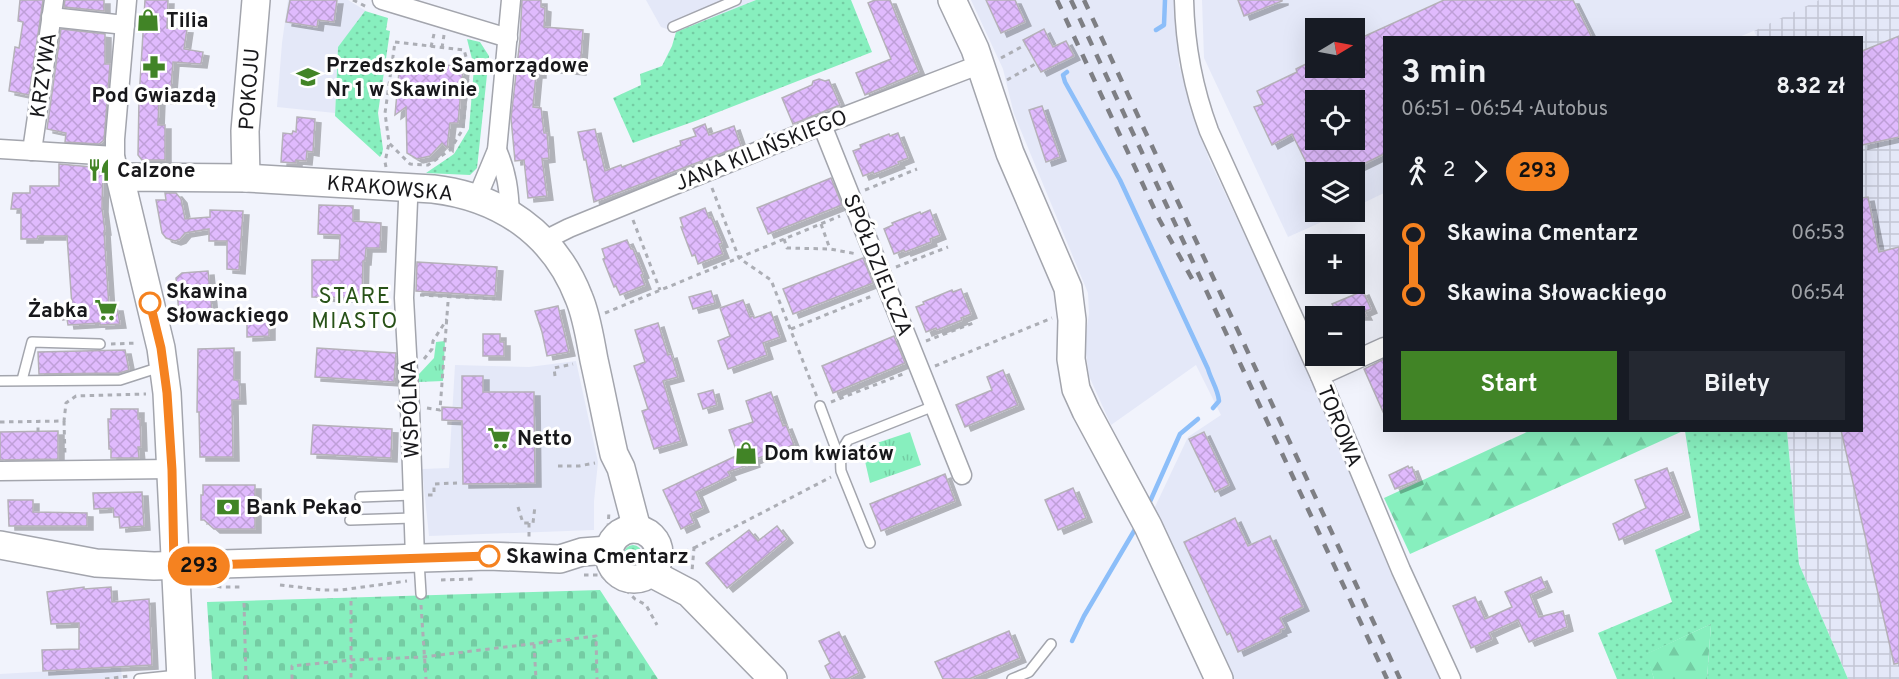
<!DOCTYPE html>
<html lang="pl">
<head>
<meta charset="utf-8">
<style>
  :root { --surface:#171b24; --page:#242831; --text:#f1f3f6; --muted:#9ea1a6; --accent:#418426 }
  body { margin:0; font-family:Overpass,sans-serif; background:var(--page); color:var(--text); height:100vh; display:flex; flex-direction:column; font-size:22px; white-space:nowrap }
  * { box-sizing:border-box; margin:0 }
  p { font-size:20px; color:var(--muted) }
  .icon { flex:none; width:33px; height:33px; fill:none; stroke:currentColor; stroke-width:2; stroke-linecap:round; stroke-linejoin:round }
  .map { position:relative; flex:1; overflow:hidden }
  .panel { position:absolute; left:1383px; top:36px; width:480px; height:396px; display:flex; flex-direction:column; background:var(--surface); border-radius:0px; box-shadow:0 6px 24px #0002 }
  .panel>* { flex:none }
  .badge { padding:0 12px; border-radius:20px; font-size:21px; line-height:39px }
  .needle { width:39px; rotate:80deg }
  .tools { position:absolute; left:1305px; top:18px; display:grid; gap:12px }
  .tools a { display:grid; place-items:center; width:60px; height:60px; border-radius:0px; background:var(--surface); box-shadow:0 6px 24px #0002; font-size:30px }
  .map>.badge { position:absolute; translate:-50% -50%; box-shadow:0 0 0 3px #fff }
  .legs { display:flex; align-items:center; gap:9px; height:66px; padding:0 18px; font-size:20px }
  .legs p { margin-inline-start:auto }
  .head { display:flex; align-items:center; justify-content:space-between; height:102px; padding:0 18px }
  h1 { font-size:33px; font-weight:700; line-height:45px }
  .primary-button { display:flex; gap:12px; margin-top:auto; padding:12px 18px }
  .primary-button a { flex:1; height:69px; border-radius:0px; background:var(--accent); color:#fff; font-size:24px; font-weight:700; line-height:69px; text-align:center }
  .primary-button a+a { background:var(--page); color:var(--text) }
  ul { padding:0 18px; list-style:none }
  li { display:flex; align-items:center; gap:21px; height:60px; font-size:22px }
  li i { display:grid; place-items:center; width:9px; height:100%; margin:0 8px; background:currentColor }
  li i::after { content:''; width:15px; height:15px; margin:-8px; border:4px solid; border-radius:50%; background:var(--surface) }
  li p { margin-inline-start:auto }
  li:first-child i { background:linear-gradient(#0000 50%,currentColor 0) }
  li:last-child i { background:linear-gradient(currentColor 50%,#0000 0) }
  .map>svg:first-child { display:block }
  .built { fill:#e4e8f8; fill-rule:evenodd }
  .industrial { fill:url(#industrial-grid) }
  .grass { fill:url(#grass-dots) }
  .forest { fill:url(#forest-firs) }
  .cemetery { fill:url(#cemetery-stones) }
  .park { fill:url(#park-tufts) }
  .lines { fill:none; stroke-linecap:round; stroke-linejoin:round }
  .stream { stroke:#8cbef9; stroke-width:4.5 }
  .building { fill:url(#building-cross-hatch); stroke:#b5b1b9; stroke-width:1.5; fill-rule:evenodd; filter:url(#shadow) }
  .lane-casing { stroke:#a3a5ad; stroke-width:12 }
  .street-casing { stroke:#a3a5ad; stroke-width:21 }
  .secondary-casing { stroke:#a3a5ad; stroke-width:30 }
  .path { stroke:#acaeb5; stroke-width:3; stroke-dasharray:4.5 4.5; stroke-linecap:butt }
  .lane { stroke:#fff; stroke-width:9 }
  .street { stroke:#fff; stroke-width:18 }
  .secondary { stroke:#fff; stroke-width:27 }
  .rail { stroke:#7e7f84; stroke-width:4.5; stroke-dasharray:10 10; stroke-linecap:butt }
  .line-1-casing { stroke:#fff; stroke-width:14 }
  .line-1 { stroke:#f58220; stroke-width:9 }
  .stop-1-dot { fill:#fff; stroke:#f58220; stroke-width:3 }
  .labels { text-anchor:middle; stroke-width:6; stroke-linejoin:round; paint-order:stroke }
  .poi-label { font-size:21px; font-weight:bold; fill:#18181b; stroke:#fff; text-anchor:start }
  .street-label { font-size:21px; fill:#18181b; stroke:#fff }
  .stop-label { font-size:21px; font-weight:bold; fill:#18181b; stroke:#fff; text-anchor:start }
  .neighbourhood-label { font-size:22px; letter-spacing:1.5px; fill:#285218; stroke:#fff }
</style>
</head>
<body>
<div class="map">
<svg width="1899" height="679" viewBox="0 0 1899 679">
  <defs>
    <pattern id="industrial-grid" width="8" height="8" patternUnits="userSpaceOnUse" patternTransform="scale(1.5)"><rect width="8" height="8" fill="#e4e8f8"/><path d="M0 4h8M4 0v8" fill="none" stroke="#c3c6d4"/></pattern>
    <pattern id="grass-dots" width="8" height="8" patternUnits="userSpaceOnUse" patternTransform="scale(1.5)"><rect width="8" height="8" fill="#87efbe"/><path d="M2 2h.1M6 6h.1" fill="none" stroke="#74cca3" stroke-width="1.8" stroke-linecap="round"/></pattern>
    <pattern id="forest-firs" width="22" height="20" patternUnits="userSpaceOnUse" patternTransform="scale(1.5)"><rect width="22" height="20" fill="#87efbe"/><path d="M5 1l3.5 6h-7zM16 11l3.5 6h-7z" fill="#74cca3"/></pattern>
    <pattern id="cemetery-stones" width="16" height="16" patternUnits="userSpaceOnUse" patternTransform="scale(1.5)"><rect width="16" height="16" fill="#87efbe"/><path d="M2 7V4a2 2 0 0 1 4 0v3zM10 15v-3a2 2 0 0 1 4 0v3z" fill="#74cca3"/></pattern>
    <pattern id="park-tufts" width="24" height="20" patternUnits="userSpaceOnUse" patternTransform="scale(1.5)"><rect width="24" height="20" fill="#87efbe"/><path d="M3 7l-1-3M5 7V3M7 7l1-3M15 17l-1-3M17 17v-4M19 17l1-3" fill="none" stroke="#74cca3"/></pattern>
    <pattern id="building-cross-hatch" width="8" height="8" patternUnits="userSpaceOnUse" patternTransform="scale(1.5)"><rect width="8" height="8" fill="#e0bafd"/><path d="M0 0l8 8M0 8l8-8" fill="none" stroke="#bf9fd8"/></pattern>
    <filter id="shadow"><feDropShadow dx="6" dy="4" stdDeviation="0" flood-color="#0004"/></filter>
  </defs>
  <rect width="100%" height="100%" fill="#f1f3fc"/>
  <!-- built -->
  <g class="built">
    <path d="M288,0H348L366,11L338,47L335,113L277,107L282,43Z"/>
    <path d="M646,0H756L676,32L661,27Z"/>
    <path d="M971,0H1174L1179,65L1209,159L1312,379L1392,576L1441,679H1229L1154,509L1188,437L1221,415L1196,365L1111,425L1089,376L1086,353V332L1089,314L1088,293L1014,114L1003,69Z"/>
    <path d="M1202,0H1828L1739,37L1384,38V193L1355,207L1354,172H1316V212H1344L1288,237L1204,58ZM1316,28H1354V68H1316ZM1316,100H1354V140H1316Z"/>
    <path d="M576,361L598,462L594,501V530L429,536L422,469L449,468L455,365L529,367Z"/>
    <path d="M121,667L122,679H0V674Z"/>
  </g>
  <!-- industrial -->
  <path class="industrial" d="M1819,0H1899V679H1848L1799,564L1787,431L1862,430V38L1757,37L1754,31Z"/>
  <!-- grass -->
  <g class="grass">
    <path d="M756,0H851L872,52L698,120L633,143L613,98L641,85L640,74L662,66L672,46L676,32Z"/>
    <path d="M365,11L388,18L386,30L390,31L378,113L383,149L382,154L380,157L335,116L338,47Z"/>
    <path d="M467,39L480,42L489,56L477,168L470,175L426,173L454,154L469,129L474,67Z"/>
    <path d="M1685,431H1787L1799,564L1848,679H1707L1711,624L1647,654L1654,679H1617L1598,633L1672,602L1655,550L1700,530Z"/>
    <circle cx="633" cy="554" r="9"/>
  </g>
  <!-- forest -->
  <g class="forest">
    <path d="M1529,431H1683L1410,554L1384,498Z"/>
    <path d="M1711,624L1707,679H1654L1646,654Z"/>
  </g>
  <!-- cemetery -->
  <path class="cemetery" d="M600,590L658,679H212L207,602Z"/>
  <!-- park -->
  <g class="park">
    <path d="M445,341L443,381L419,382V374L434,358L436,342Z"/>
    <path d="M910,432L921,465L870,483L862,448Z"/>
  </g>
  <g class="lines">
    <!-- stream -->
    <g class="stream">
      <path d="M1156,30L1164,25L1165,0"/>
      <path d="M1067,72L1063,75L1065,82L1120,180L1208,369C1211,380 1218,389 1219,401L1213,408"/>
      <path d="M1148,506L1180,434L1198,419"/>
      <path d="M1072,641L1084,616L1137,526"/>
    </g>
  </g>
  <!-- building -->
  <g class="building">
    <path d="M20,0H43L29,95L9,91L15,47L19,48L23,22L18,21Z"/>
    <path d="M65,0H104V11L64,7Z"/>
    <path d="M145,0H168L167,28L187,29L184,49L203,52L201,64L173,62L170,100L159,99L158,125H165V160H142L138,155L139,99Z"/>
    <path d="M290,0H337L334,22L318,20L317,27L286,22Z"/>
    <path d="M522,0H541V7L545,8L544,27L583,30L580,71L540,68V74H536L533,107L541,108L544,133H547L549,158L542,159L547,196L528,198L524,160L515,161L511,118L520,39Z"/>
    <path d="M875,0H890L919,72L865,95L856,73L891,59L868,3Z"/>
    <path d="M986,0H1015L1025,22L1001,33Z"/>
    <path d="M1238,0H1282V1L1244,16Z"/>
    <path d="M1444,0H1573L1592,38H1384V154L1347,172H1311L1292,134L1272,145L1254,107L1263,104L1257,91L1297,72L1296,69L1316,59V68H1354V41ZM1316,100H1354V140H1316Z"/>
    <path d="M61,29L105,34V64H110L104,140L99,144L65,142L66,133L47,129Z"/>
    <path d="M1044,29L1053,47L1066,41L1074,56L1041,72L1023,40Z"/>
    <path d="M1899,36V137L1862,145V51Z"/>
    <path d="M400,60L421,62V60L463,68L458,123H450L447,148L442,143L430,156L417,159L407,153L406,107L395,115Z"/>
    <path d="M819,79L825,81L829,80L840,105L793,124L782,98L812,85L813,81Z"/>
    <path d="M1042,106L1060,157L1046,162L1029,110Z"/>
    <path d="M297,117L315,119L313,152L307,151L306,161L296,160V163L281,162L283,133L292,134L293,131L296,132Z"/>
    <path d="M705,124L709,135L734,126L741,146L594,202L586,160H584L578,132L595,129L605,171L621,165L622,167L681,145L680,141L696,136L693,129Z"/>
    <path d="M898,133L908,158L898,162L899,164L874,174L873,172L863,176L853,151L861,148L860,145L889,134L890,136Z"/>
    <path d="M59,164L103,168L102,208L105,231H104L109,307H117L120,324L100,325V323L68,325L67,319L63,320L62,306H72L67,236H38L37,239H21V209H11L13,193H30V186H59Z"/>
    <path d="M831,178L842,205L768,234L757,208Z"/>
    <path d="M165,193H176L181,199L185,219L210,217V210L243,211L239,270L227,269V241H209V229L185,233L180,239L175,241L166,238L162,233L156,200H166Z"/>
    <path d="M1868,197L1879,252L1899,247V663L1894,664L1841,430H1862V198Z"/>
    <path d="M319,205L353,206V221L381,223L380,248H366L365,261H363L362,298L312,297V260H339L340,235L318,234Z"/>
    <path d="M705,208L709,218L711,217L722,243L719,244L723,254L698,264L695,255L692,256L681,227H683L680,218Z"/>
    <path d="M930,210L940,235L930,239L931,242L905,252L904,250L894,254L884,229L893,225L892,223L920,212L921,214Z"/>
    <path d="M627,240L631,249H633L643,274L641,275L645,285L620,295L616,286L614,287L603,259L605,258L602,249Z"/>
    <path d="M863,258L873,283L793,314L783,289Z"/>
    <path d="M417,262L497,267L495,296L416,291Z"/>
    <path d="M208,271L212,311L179,314L176,278L182,273Z"/>
    <path d="M961,289L971,314L961,318L962,320L937,330L936,328L926,332L916,307L924,304L923,302L952,290L953,292Z"/>
    <path d="M711,291L715,303L693,309L689,297Z"/>
    <path d="M1363,291L1371,309L1364,312L1366,316H1338L1332,304Z"/>
    <path d="M743,300L750,317L753,316L754,318L771,312L780,337L763,343L767,355L728,369L718,341L730,336L720,308Z"/>
    <path d="M558,306L569,352L547,356L542,332L535,311Z"/>
    <path d="M269,314V336L247,337V323H254L255,315Z"/>
    <path d="M658,323L668,355L671,354L678,377L663,381L681,441L654,449L642,411L648,409L634,366L645,362L635,330Z"/>
    <path d="M483,334H500V342H504V356H483Z"/>
    <path d="M894,336L905,363L833,393L822,366Z"/>
    <path d="M234,348V380H239L240,400H232L233,457H200L199,412H197L198,349Z"/>
    <path d="M317,348L396,353L394,382L315,377Z"/>
    <path d="M125,350L129,370L119,373L39,374L38,352Z"/>
    <path d="M1384,359V414L1364,369Z"/>
    <path d="M1003,370L1018,405L965,427L956,405L992,390L987,377Z"/>
    <path d="M462,376H483V392H534L535,483L463,484L462,421L442,420V407L462,408Z"/>
    <path d="M713,390L717,405L703,409L698,394Z"/>
    <path d="M771,392L783,426L786,425L794,445L753,460L754,463L728,472L730,476L696,492L703,508L690,514L694,523L681,529L663,490L738,455L729,430L753,422L746,401Z"/>
    <path d="M111,409H138V419H140L141,447H138L139,458H111V449H109L108,419H111Z"/>
    <path d="M313,425L392,429L391,458L311,454Z"/>
    <path d="M58,431V459L0,460V432Z"/>
    <path d="M1204,432L1229,485L1215,492L1189,439Z"/>
    <path d="M1408,466L1409,468L1412,467L1417,480L1395,489L1389,475Z"/>
    <path d="M1667,468L1684,513L1619,540L1613,524L1646,508L1635,480Z"/>
    <path d="M945,474L955,501L881,531L870,504Z"/>
    <path d="M203,485H255V529H214L204,520H201V495H203Z"/>
    <path d="M1073,488L1086,518L1058,530L1045,500Z"/>
    <path d="M142,492L144,526L120,528L119,517H114L113,508L94,509L93,493Z"/>
    <path d="M8,500H33V512L87,513V526H9Z"/>
    <path d="M1235,518L1248,546L1270,536L1303,607L1280,618L1285,628L1280,630L1281,632L1238,652L1230,633L1227,635L1184,542Z"/>
    <path d="M777,526L787,539L727,588L706,563L749,530L758,541Z"/>
    <path d="M1541,577L1546,588L1530,595L1539,617L1563,611L1567,627L1529,642L1518,620L1489,633L1492,639L1471,648L1453,606L1475,597L1485,619L1512,607L1505,592Z"/>
    <path d="M84,587V589L111,587L112,602L149,599L152,665L43,671L42,650L79,649V623L51,624L47,592Z"/>
    <path d="M1009,631L1020,658L969,679H943L935,662Z"/>
    <path d="M839,632L859,673L847,679H831L825,666L830,663L819,641Z"/>
  </g>
  <g class="lines">
    <!-- lane casing -->
    <g class="lane-casing">
      <g id="lane">
        <path d="M673,27L736,0"/>
        <path d="M22,380L32,342L100,344"/>
        <path d="M0,381L120,380L151,370L162,371"/>
        <path d="M820,406L840,460"/>
        <path d="M360,497L413,495"/>
        <path d="M350,520L413,518"/>
        <path d="M870,543L841,471C840,459 841,450 848,440L934,406"/>
        <path d="M419,561L421,594"/>
        <path d="M139,679L178,675"/>
        <path d="M1012,679L1029,672L1051,644"/>
      </g>
    </g>
    <!-- street casing -->
    <g class="street-casing">
      <g id="street">
        <path d="M382,0L508,38"/>
        <path d="M1184,0C1185,45 1193,88 1209,131L1320,376L1401,570L1451,679"/>
        <path d="M51,17L125,25"/>
        <path d="M822,125L962,475"/>
        <path d="M0,149L115,156"/>
        <path d="M497,150C507,173 509,190 510,214"/>
        <path d="M32,151L54,0"/>
        <path d="M120,177L115,156V139L127,0"/>
        <path d="M410,188L408,201L404,298L410,409L415,558"/>
        <path d="M477,198L497,150L511,0"/>
        <path d="M543,241L569,228L822,125L981,64"/>
        <path d="M1320,376L1384,347"/>
        <path d="M0,471L172,469"/>
      </g>
    </g>
    <!-- secondary casing -->
    <g class="secondary-casing">
      <g id="secondary">
        <path d="M952,0L975,49L1010,153L1068,288L1072,320L1071,359L1076,389L1086,411L1148,526L1219,679"/>
        <path d="M246,178L245,131L256,0"/>
        <circle cx="634" cy="554" r="25"/>
        <path d="M0,545L96,563L154,566L489,556L560,559L582,552L609,550"/>
        <path d="M651,573L689,593L773,679"/>
        <path d="M181,679L167,393L161,348L120,177L246,178L433,189C500,197 554,233 579,298C587,317 590,339 594,360C601,391 607,423 614,454L621,468L637,529"/>
      </g>
    </g>
    <!-- path -->
    <g class="path">
      <path d="M353,0L367,7"/>
      <path d="M395,42L464,50L469,67L463,129L450,150L428,165L410,164L389,143L385,113Z"/>
      <path d="M431,47L434,34"/>
      <path d="M442,48L444,35"/>
      <path d="M1001,58L1025,45"/>
      <path d="M1007,80L1037,63"/>
      <path d="M386,167L385,162L389,143"/>
      <path d="M712,188L739,258L771,280L817,397"/>
      <path d="M865,190L917,169"/>
      <path d="M633,220L660,290"/>
      <path d="M821,224L830,249"/>
      <path d="M784,239L787,248L830,249L857,254"/>
      <path d="M896,267L948,247"/>
      <path d="M420,295L495,299"/>
      <path d="M605,313L840,216"/>
      <path d="M791,329L872,296"/>
      <path d="M926,341L976,322"/>
      <path d="M111,344L137,343"/>
      <path d="M424,359L432,349L433,341L447,319"/>
      <path d="M935,366L1052,318"/>
      <path d="M555,376L554,368L573,364"/>
      <path d="M831,402L903,374"/>
      <path d="M427,408L440,410L448,302"/>
      <path d="M64,421L65,456"/>
      <path d="M0,422L64,421L66,403L76,396L146,394"/>
      <path d="M38,432V422"/>
      <path d="M558,466H579L595,463"/>
      <path d="M428,495H434V484L457,483"/>
      <path d="M518,507L523,523H533L535,506"/>
      <path d="M529,523V537"/>
      <path d="M608,528L609,511"/>
      <path d="M659,530L682,564"/>
      <path d="M694,548L831,477"/>
      <path d="M676,555L694,548L692,571"/>
      <path d="M584,575H601C614,588 620,591 639,590"/>
      <path d="M441,580L473,579"/>
      <path d="M280,585L323,590H341L407,581"/>
      <path d="M217,586L221,587H240"/>
      <path d="M626,590L635,599L646,605L657,625"/>
      <path d="M351,601V679"/>
      <path d="M244,603L246,679"/>
      <path d="M421,605L426,679"/>
      <path d="M534,644L536,679"/>
      <path d="M105,679L129,676"/>
      <path d="M292,679V666L351,660L423,657L596,636L597,679"/>
    </g>
    <!-- lane -->
    <use href="#lane" class="lane"/>
    <!-- street -->
    <use href="#street" class="street"/>
    <!-- secondary -->
    <use href="#secondary" class="secondary"/>
    <!-- rail -->
    <g class="rail">
      <path d="M1057,0L1159,219L1196,286"/>
      <path d="M1071,0L1387,679"/>
      <path d="M1084,0L1400,679"/>
    </g>
  </g>
  <g class="lines">
    <!-- line-1 casing -->
    <g class="line-1-casing">
      <path id="line-1" d="M150,303L161,348L167,393L172,470L174,566L489,556"/>
    </g>
    <!-- line-1 -->
    <use href="#line-1" class="line-1"/>
  </g>
  <!-- icons -->
  <defs>
    <g id="shop-bare" transform="scale(1.8)"><path d="M-5-2.5h2.3a2.7 3.5 0 0 1 5.4 0H5L5.5 6h-11ZM-1.5-2.5h3a1.5 2.3 0 0 0-3 0Z" fill="#418426" stroke="#fff" stroke-width="2.5" paint-order="stroke"/></g>
    <g id="pharmacy-bare" transform="scale(1.8)"><path d="M-2-6h4v4h4v4h-4v4h-4v-4h-4v-4h4Z" fill="#418426" stroke="#fff" stroke-width="2.5" paint-order="stroke"/></g>
    <g id="school-bare" transform="scale(1.8)"><path d="M0-5L7-2L0 1L-7-2ZM-4 1L0 2.5L4 1V4Q0 6-4 4Z" fill="#418426" stroke="#fff" stroke-width="2.5" paint-order="stroke"/></g>
    <g id="restaurant-bare" transform="scale(1.8)"><path d="M-5-6h1v4h1v-4h1v4h1v-4h1v5L-1.5 .5V6h-2V.5L-5-1ZM5-6V6H3V1.5H1.5Q1.5-4 5-6Z" fill="#418426" stroke="#fff" stroke-width="2.5" paint-order="stroke"/></g>
    <g id="supermarket-bare" transform="scale(1.8)"><path d="M-6-5.5h2.5l.6 2H6L4.5 2H-2.5L-4.4-4H-6ZM-1.5 3.2a1.3 1.3 0 1 0 .1 0ZM3 3.2a1.3 1.3 0 1 0 .1 0Z" fill="#418426" stroke="#fff" stroke-width="2.5" paint-order="stroke"/></g>
    <g id="bank-bare" transform="scale(1.8)"><path d="M-6-4H6V4H-6ZM0-2.3a2.3 2.3 0 1 0 0 4.6a2.3 2.3 0 1 0 0-4.6Z" fill="#418426" stroke="#fff" stroke-width="2.5" paint-order="stroke"/></g>
  </defs>
  <g fill-rule="evenodd">
    <use href="#shop-bare" x="148" y="20"/>
    <use href="#pharmacy-bare" x="154" y="67"/>
    <use href="#school-bare" x="308" y="77"/>
    <use href="#restaurant-bare" x="99" y="170"/>
    <use href="#supermarket-bare" x="106" y="310"/>
    <use href="#supermarket-bare" x="499" y="438"/>
    <use href="#shop-bare" x="746" y="453"/>
    <use href="#bank-bare" x="228" y="507"/>
  </g>
  <!-- markers -->
  <g class="stop-1-dot">
    <circle cx="150" cy="303" r="10"/>
    <circle cx="489" cy="556" r="10"/>
  </g>
  <g class="labels">
    <!-- poi labels -->
    <g class="poi-label">
      <text x="166" y="27">Tilia</text>
      <text x="326" y="72">Przedszkole Samorządowe<tspan x="326" dy="24">Nr 1 w Skawinie</tspan></text>
      <text x="154" y="102" text-anchor="middle">Pod Gwiazdą</text>
      <text x="117" y="177">Calzone</text>
      <text x="88" y="317" text-anchor="end">Żabka</text>
      <text x="517" y="445">Netto</text>
      <text x="764" y="460">Dom kwiatów</text>
      <text x="246" y="514">Bank Pekao</text>
    </g>
    <!-- street labels -->
    <g class="street-label">
      <text transform="translate(43 75) rotate(-82)" y="7">KRZYWA</text>
      <text transform="translate(249 89) rotate(-86)" y="7">POKOJU</text>
      <text transform="translate(761 150) rotate(-22)" y="7">JANA KILIŃSKIEGO</text>
      <text transform="translate(390 188) rotate(5)" y="7">KRAKOWSKA</text>
      <text transform="translate(878 265) rotate(68)" y="7">SPÓŁDZIELCZA</text>
      <text transform="translate(410 409) rotate(-92)" y="7">WSPÓLNA</text>
      <text transform="translate(1340 426) rotate(68)" y="7">TOROWA</text>
    </g>
    <!-- stop labels -->
    <g class="stop-label">
      <text x="166" y="298">Skawina<tspan x="166" dy="24">Słowackiego</tspan></text>
      <text x="506" y="563">Skawina Cmentarz</text>
    </g>
    <!-- neighbourhood labels -->
    <g class="neighbourhood-label">
      <text x="355" y="303">STARE<tspan x="355" dy="25">MIASTO</tspan></text>
    </g>
  </g>
</svg>
<div class="tools">
<a><svg class="needle" viewBox="-14 -14 28 28"><path d="M0-13l5 13h-10z" fill="#e53935"/><path d="M0 13l5-13h-10z" fill="#9ea1a6"/></svg></a>
<a><svg class="icon" aria-label="locate" viewBox="0 0 24 24"><circle cx="12" cy="12" r="6"/><path d="M12 2v4M12 18v4M2 12h4M18 12h4"/></svg></a>
<a><svg class="icon" aria-label="layers" viewBox="0 0 24 24"><path d="M12 4l9 5-9 5-9-5zM3 14l9 5 9-5"/></svg></a>
<a>+</a>
<a>−</a>
</div>
<b class="badge" style="left:199px;top:566px;background:#f58220;color:#111">293</b>
<section class="panel">
<div class="head"><div><h1>3 min</h1><p>06:51 – 06:54 · Autobus</p></div><b>8.32 zł</b></div>
<div class="legs"><svg class="icon" aria-label="walk" viewBox="0 0 24 24"><circle cx="13" cy="4" r="2"/><path d="M13 8l-2 6 4 7M11 14l-3 7M7 12l3-4h3l4 4"/></svg>2<svg class="icon" aria-label="forward" viewBox="0 0 24 24"><path d="M9 5l7 7-7 7"/></svg><b class="badge" style="background:#f58220;color:#111">293</b></div>
<ul>
<li><i style="color:#f58220"></i><b>Skawina Cmentarz</b><p>06:53</p></li>
<li><i style="color:#f58220"></i><b>Skawina Słowackiego</b><p>06:54</p></li>
</ul>
<div class="primary-button"><a>Start</a><a>Bilety</a></div>
</section>
</div>
</body>
</html>
